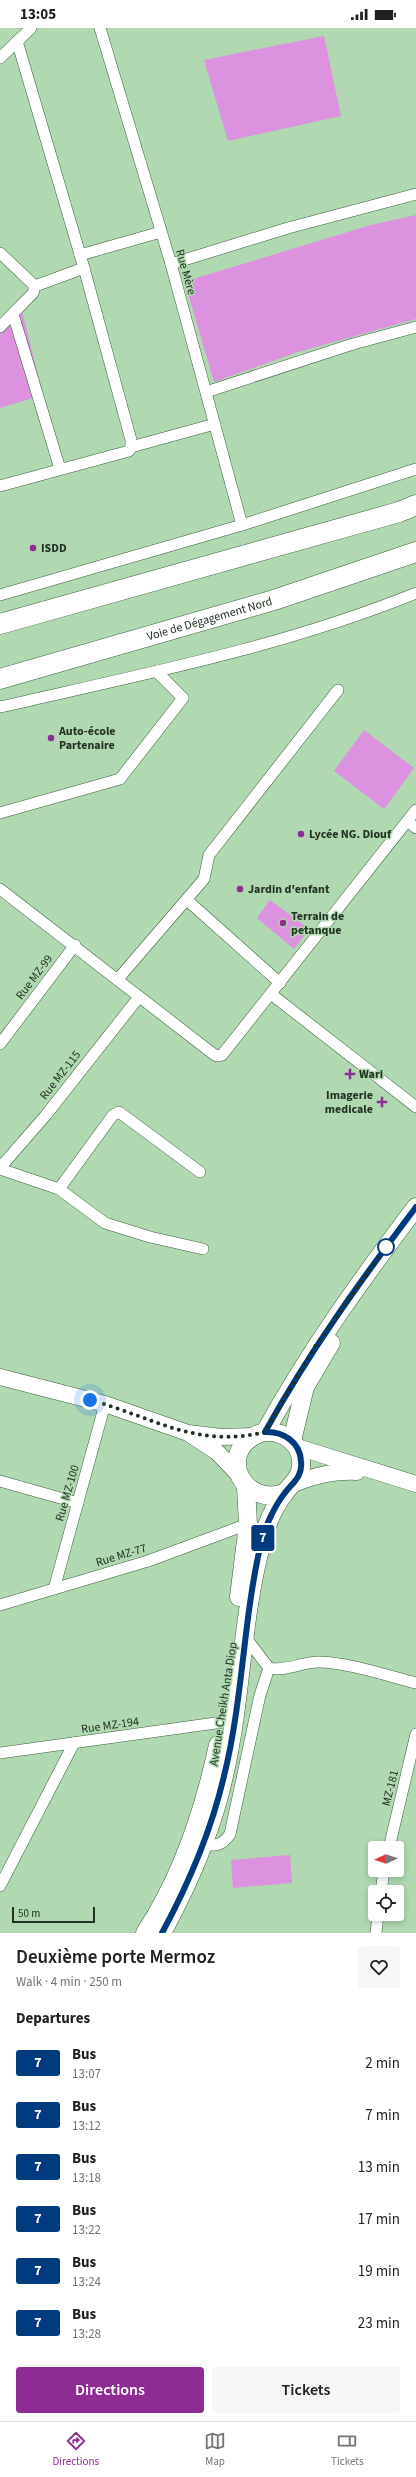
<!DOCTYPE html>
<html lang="en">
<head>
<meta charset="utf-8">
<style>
  :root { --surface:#fff; --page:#f6f6f6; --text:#202124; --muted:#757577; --line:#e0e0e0; --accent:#8e2c94 }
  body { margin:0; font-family:"Source Sans 3",sans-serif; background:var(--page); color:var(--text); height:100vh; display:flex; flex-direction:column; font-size:15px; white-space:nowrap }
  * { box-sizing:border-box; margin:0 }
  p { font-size:13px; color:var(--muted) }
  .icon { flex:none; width:22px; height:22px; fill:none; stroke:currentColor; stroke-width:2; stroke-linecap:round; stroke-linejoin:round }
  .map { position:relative; height:1905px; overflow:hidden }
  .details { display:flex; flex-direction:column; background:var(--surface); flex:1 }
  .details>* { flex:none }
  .badge { padding:0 8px; border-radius:3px; font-size:14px; line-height:26px }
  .needle { width:26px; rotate:267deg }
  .tools { position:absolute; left:368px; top:1813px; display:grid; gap:8px }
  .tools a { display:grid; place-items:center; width:36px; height:36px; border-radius:4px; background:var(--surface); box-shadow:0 2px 6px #0003; font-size:20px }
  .scale { position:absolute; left:12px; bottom:10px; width:83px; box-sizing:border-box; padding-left:4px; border:2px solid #213122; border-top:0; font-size:11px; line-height:14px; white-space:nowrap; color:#213122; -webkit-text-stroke:3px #b0d8b1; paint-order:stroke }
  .you { position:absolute; width:20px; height:20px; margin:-10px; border:3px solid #fff; border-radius:50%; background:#1a73e8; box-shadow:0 0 0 6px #1a73e833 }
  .map>.badge { position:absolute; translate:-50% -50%; box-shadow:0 0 0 2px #fff }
  h2 { padding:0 16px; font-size:15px; line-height:36px }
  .round { display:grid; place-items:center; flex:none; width:42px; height:42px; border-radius:4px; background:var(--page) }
  .head { display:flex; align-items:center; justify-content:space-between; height:68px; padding:0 16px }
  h1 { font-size:19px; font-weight:600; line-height:30px }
  .button { display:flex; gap:8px; margin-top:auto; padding:8px 16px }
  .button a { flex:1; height:46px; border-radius:4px; background:var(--accent); color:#fff; font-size:16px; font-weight:600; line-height:46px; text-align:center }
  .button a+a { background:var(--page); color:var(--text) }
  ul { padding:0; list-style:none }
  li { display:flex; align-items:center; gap:12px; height:52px; padding:0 16px }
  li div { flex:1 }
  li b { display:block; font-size:15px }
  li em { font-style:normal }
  li .badge { min-width:44px; font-weight:700; text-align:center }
  .status { display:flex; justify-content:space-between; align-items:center; height:28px; padding:0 20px; background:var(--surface); direction:ltr }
  .status svg { height:11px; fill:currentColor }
  .tab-bar { display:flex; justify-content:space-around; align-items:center; height:56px; border-top:1px solid var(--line); background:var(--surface); font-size:11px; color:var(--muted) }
  .tab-bar a { display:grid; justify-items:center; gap:2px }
  .tab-bar .selected { color:var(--accent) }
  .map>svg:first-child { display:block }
  .green { fill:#dd92df }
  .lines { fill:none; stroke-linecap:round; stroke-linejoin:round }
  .street-casing { stroke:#3b5f3d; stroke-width:12 }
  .secondary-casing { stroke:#3b5f3d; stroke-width:17 }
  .primary-casing { stroke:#3b5f3d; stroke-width:19 }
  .highway-casing { stroke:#3b5f3d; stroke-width:21 }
  .street { stroke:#fff; stroke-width:11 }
  .secondary { stroke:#fff; stroke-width:16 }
  .primary { stroke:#fff; stroke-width:18 }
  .highway { stroke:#fff; stroke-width:20 }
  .line-casing { stroke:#fff; stroke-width:9 }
  .line { stroke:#003b80; stroke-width:6 }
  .walk { stroke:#213122; stroke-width:4; stroke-dasharray:0 7.2 }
  .poi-dot { fill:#8e2c94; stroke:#b0d8b1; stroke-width:1.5 }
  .stop-dot { fill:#fff; stroke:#003b80; stroke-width:2 }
  .labels { text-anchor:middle; stroke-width:3; stroke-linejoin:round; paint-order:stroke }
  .street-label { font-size:12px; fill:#213122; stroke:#b0d8b1 }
  .poi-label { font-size:12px; font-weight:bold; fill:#213122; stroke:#b0d8b1; text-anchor:start }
</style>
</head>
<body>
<div class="status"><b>13:05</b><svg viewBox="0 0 49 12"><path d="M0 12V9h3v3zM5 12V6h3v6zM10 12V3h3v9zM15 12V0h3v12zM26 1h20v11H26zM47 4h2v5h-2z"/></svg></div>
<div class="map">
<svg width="416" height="1905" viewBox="0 0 416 1905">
  <rect width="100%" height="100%" fill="#b0d8b1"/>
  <!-- green -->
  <g class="green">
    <path d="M324,8L341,88L228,113L204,32Z"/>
    <path d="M416,187V291L298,324L214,354L187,262L193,251L371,197Z"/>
    <path d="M22,283L43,367L0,380V305Z"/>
    <path d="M364,702L414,740L384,781L334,743Z"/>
    <path d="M270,872L309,901L294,921L257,890Z"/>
    <path d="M290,1827L292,1855L233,1860L231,1832Z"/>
  </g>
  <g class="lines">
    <!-- street casing -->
    <g class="street-casing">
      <g id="street">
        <path d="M100,0L171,236L242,497"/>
        <path d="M17,13L84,240L131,412V419"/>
        <path d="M0,30L31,0"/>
        <path d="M0,225L35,258L84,240"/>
        <path d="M80,227L161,204"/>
        <path d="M171,236L288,200L416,166"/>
        <path d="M13,286L60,441"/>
        <path d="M0,299L33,265L35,258"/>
        <path d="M206,364L353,316L416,299"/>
        <path d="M0,458L129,423L131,419L215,396"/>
        <path d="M0,567L242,497L416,441"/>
        <path d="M0,679C139,647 283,619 416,565"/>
        <path d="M0,785L120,751L183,670L156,643"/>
        <path d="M407,793L416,800"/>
        <path d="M0,861L212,1025L217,1028L222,1027L416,782"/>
        <path d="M187,872L280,955"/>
        <path d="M118,951L204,851L209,827L338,662"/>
        <path d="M271,966L416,1079"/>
        <path d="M0,1016L75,917"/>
        <path d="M0,1140L46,1087L139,969"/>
        <path d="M0,1141L59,1161L105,1195L150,1209L203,1221"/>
        <path d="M59,1161L113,1087L119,1084L200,1144"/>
        <path d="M0,1453L78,1475"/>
        <path d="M54,1561L105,1376"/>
        <path d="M0,1577L148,1533L248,1496"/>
        <path d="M269,1640C285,1644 302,1634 318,1634C346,1634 388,1648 416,1655"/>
        <path d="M0,1725L223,1694"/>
        <path d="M204,1817C216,1818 223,1817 230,1806L260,1667L269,1640L246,1610"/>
        <path d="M389,1820L416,1706"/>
        <path d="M0,1858L74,1715"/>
        <path d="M381,1864L384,1842"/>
        <path d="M376,1905L378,1886"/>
      </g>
    </g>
    <!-- secondary casing -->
    <g class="secondary-casing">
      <g id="secondary">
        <path d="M0,1349L105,1376L188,1405L221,1409L253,1408"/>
        <path d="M191,1407L217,1424L239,1447"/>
        <path d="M297,1419L416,1456"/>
        <path d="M296,1455C317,1447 334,1443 357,1444"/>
      </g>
    </g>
    <!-- primary casing -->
    <g class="primary-casing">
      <g id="primary">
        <path d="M265,1404C309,1324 361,1252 416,1179"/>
        <path d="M292,1413L305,1359L331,1315"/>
        <path d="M239,1569L248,1496L246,1459"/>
        <path d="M145,1905C182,1849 204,1782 218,1717"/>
        <path d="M162,1905C189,1855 212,1804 224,1748C242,1671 241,1590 262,1514C266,1498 274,1479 284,1466C292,1454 303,1449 301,1432C299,1410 273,1397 254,1408C218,1428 244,1479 284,1465"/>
      </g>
    </g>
    <!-- highway casing -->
    <g class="highway-casing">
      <g id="highway">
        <path d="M0,596L399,484L416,477"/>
        <path id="s1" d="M0,651L274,572L416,524"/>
      </g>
    </g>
    <!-- street -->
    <use href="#street" class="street"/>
    <!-- secondary -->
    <use href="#secondary" class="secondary"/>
    <!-- primary -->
    <use href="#primary" class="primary"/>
    <!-- highway -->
    <use href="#highway" class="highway"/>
  </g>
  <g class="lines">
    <!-- line casing -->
    <g class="line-casing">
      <path id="line" d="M162,1905C189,1855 211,1804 224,1748C243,1672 243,1592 261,1515C265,1499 274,1479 284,1466C292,1455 303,1449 301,1433C300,1414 283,1403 265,1404C309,1324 361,1252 416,1179"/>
    </g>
    <!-- line -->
    <use href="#line" class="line"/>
    <!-- walk -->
    <path class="walk" d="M90,1372C153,1389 197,1421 265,1404L314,1320L390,1214L386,1219"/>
  </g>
  <!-- markers -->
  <g class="poi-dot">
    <circle cx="33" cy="520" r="4"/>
    <circle cx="51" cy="710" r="4"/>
    <circle cx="301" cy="806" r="4"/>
    <circle cx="240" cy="861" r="4"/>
    <circle cx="283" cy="895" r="4"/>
    <path d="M348 1040h4v4h4v4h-4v4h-4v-4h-4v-4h4z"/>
    <path d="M380 1068h4v4h4v4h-4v4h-4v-4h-4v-4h4z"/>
  </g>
  <circle class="stop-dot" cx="386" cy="1219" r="8"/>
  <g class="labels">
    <!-- street labels -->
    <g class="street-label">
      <text transform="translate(186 244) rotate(74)" y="4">Rue Mère</text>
      <text dy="4" stroke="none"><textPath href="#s1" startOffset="218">Voie de Dégagement Nord</textPath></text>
      <text transform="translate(34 949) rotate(-53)" y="4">Rue MZ-99</text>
      <text transform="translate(60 1047) rotate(-52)" y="4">Rue MZ-115</text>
      <text transform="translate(67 1465) rotate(-74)" y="4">Rue MZ-100</text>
      <text transform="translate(121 1527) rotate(-17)" y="4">Rue MZ-77</text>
      <text transform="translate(223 1676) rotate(-81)" y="4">Avenue Cheikh Anta Diop</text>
      <text transform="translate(110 1697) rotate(-8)" y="4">Rue MZ-194</text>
      <text transform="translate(390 1760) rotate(-76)" y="4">MZ-181</text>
    </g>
    <!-- poi labels -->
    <g class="poi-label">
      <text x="41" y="524">ISDD</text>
      <text x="59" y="707">Auto-école<tspan x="59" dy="14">Partenaire</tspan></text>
      <text x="309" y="810">Lycée NG. Diouf</text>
      <text x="248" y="865">Jardin d'enfant</text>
      <text x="291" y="892">Terrain de<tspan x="291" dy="14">petanque</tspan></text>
      <text x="359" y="1050">Wari</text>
      <text x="373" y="1071" text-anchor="end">Imagerie<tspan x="373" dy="14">medicale</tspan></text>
    </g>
  </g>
</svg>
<div class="tools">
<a><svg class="needle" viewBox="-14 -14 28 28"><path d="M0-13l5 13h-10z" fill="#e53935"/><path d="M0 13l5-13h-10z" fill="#757577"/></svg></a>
<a><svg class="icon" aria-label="locate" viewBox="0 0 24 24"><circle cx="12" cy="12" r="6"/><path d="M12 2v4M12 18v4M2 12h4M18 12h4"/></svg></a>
</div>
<div class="scale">50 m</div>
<div class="you" style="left:90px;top:1372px"></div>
<b class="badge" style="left:263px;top:1510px;background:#003b80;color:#fff">7</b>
</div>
<section class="details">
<div class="head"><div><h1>Deuxième porte Mermoz</h1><p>Walk · 4 min · 250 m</p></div><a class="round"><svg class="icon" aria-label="heart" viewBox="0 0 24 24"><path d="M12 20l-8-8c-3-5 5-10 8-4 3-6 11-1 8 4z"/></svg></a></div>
<h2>Departures</h2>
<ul>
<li><span class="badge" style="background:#003b80;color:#fff">7</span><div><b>Bus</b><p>13:07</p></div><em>2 min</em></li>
<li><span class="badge" style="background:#003b80;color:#fff">7</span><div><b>Bus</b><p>13:12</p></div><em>7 min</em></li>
<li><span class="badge" style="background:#003b80;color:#fff">7</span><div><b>Bus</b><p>13:18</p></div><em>13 min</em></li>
<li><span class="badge" style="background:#003b80;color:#fff">7</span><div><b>Bus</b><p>13:22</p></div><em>17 min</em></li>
<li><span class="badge" style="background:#003b80;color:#fff">7</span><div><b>Bus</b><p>13:24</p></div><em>19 min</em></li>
<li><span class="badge" style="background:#003b80;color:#fff">7</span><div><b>Bus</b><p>13:28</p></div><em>23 min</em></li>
</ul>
<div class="button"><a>Directions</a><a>Tickets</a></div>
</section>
<nav class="tab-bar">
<a class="selected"><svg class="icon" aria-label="directions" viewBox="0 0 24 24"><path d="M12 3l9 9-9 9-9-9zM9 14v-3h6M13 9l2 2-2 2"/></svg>Directions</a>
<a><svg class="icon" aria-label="map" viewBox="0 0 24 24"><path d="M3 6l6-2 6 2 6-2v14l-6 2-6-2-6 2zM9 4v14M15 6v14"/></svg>Map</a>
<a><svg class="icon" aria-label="tickets" viewBox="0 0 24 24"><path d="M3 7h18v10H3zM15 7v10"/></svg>Tickets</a>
</nav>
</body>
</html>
